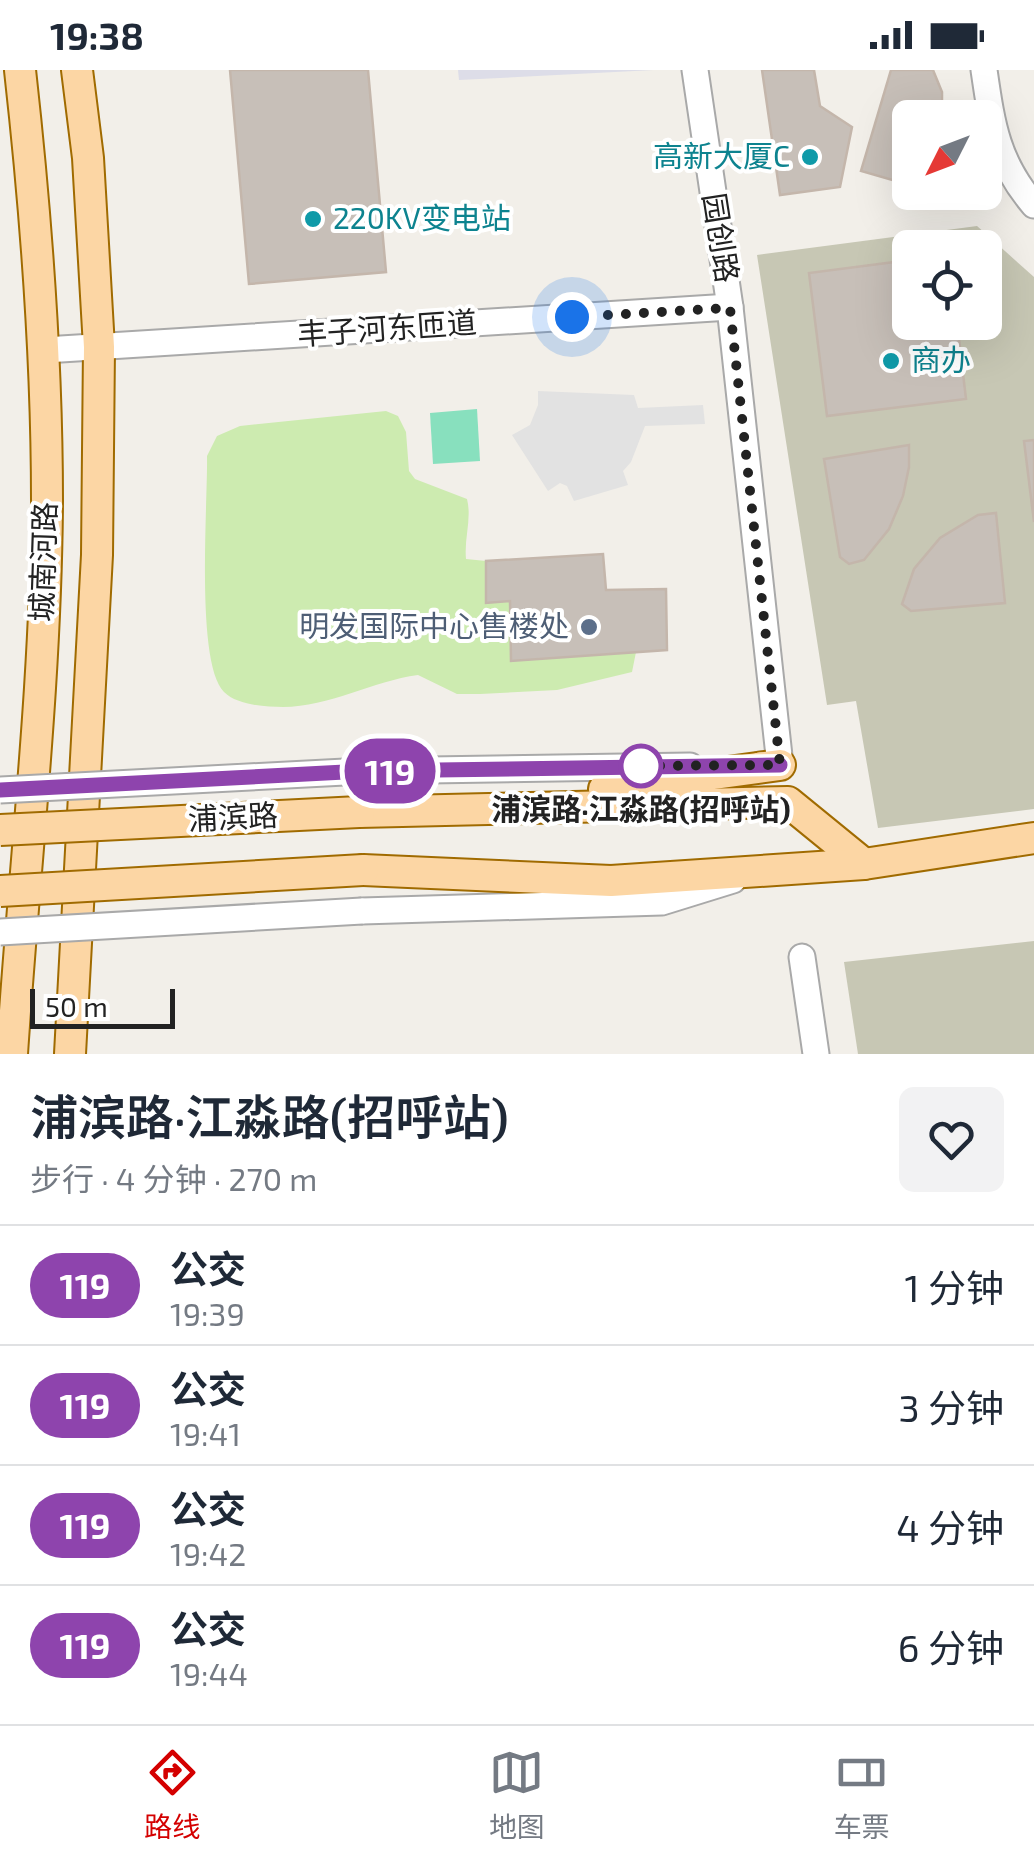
<!DOCTYPE html>
<html lang="zh">
<head>
<meta charset="utf-8">
<style>
  :root { --surface:#fff; --page:#f2f2f3; --text:#1f2937; --muted:#747a83; --line:#e0e1e3; --accent:#d40000 }
  body { margin:0; font-family:"Exo 2","Noto Sans SC",sans-serif; background:var(--page); color:var(--text); height:100vh; display:flex; flex-direction:column; font-size:38px; white-space:nowrap }
  * { box-sizing:border-box; margin:0 }
  p { font-size:32px; color:var(--muted) }
  .icon { flex:none; width:55px; height:55px; fill:none; stroke:currentColor; stroke-width:2; stroke-linecap:round; stroke-linejoin:round }
  .map { position:relative; height:984px; overflow:hidden }
  .panel { display:flex; flex-direction:column; background:var(--surface); flex:1 }
  .panel>* { flex:none }
  .badge { padding:0 20px; border-radius:32px; font-size:35px; line-height:65px }
  .needle { width:65px; rotate:228deg }
  .buttons { position:absolute; left:892px; top:30px; display:grid; gap:20px }
  .buttons a { display:grid; place-items:center; width:110px; height:110px; border-radius:15px; background:var(--surface); box-shadow:0 10px 40px #0002; font-size:50px }
  .scale { position:absolute; left:30px; bottom:25px; width:145px; box-sizing:border-box; padding-left:10px; border:5px solid #222; border-top:0; font-size:28px; line-height:35px; white-space:nowrap; color:#222; -webkit-text-stroke:8px #fff; paint-order:stroke }
  .you { position:absolute; width:50px; height:50px; margin:-25px; border:8px solid #fff; border-radius:50%; background:#1a73e8; box-shadow:0 0 0 15px #1a73e833 }
  .map>.badge { position:absolute; translate:-50% -50%; box-shadow:0 0 0 5px #fff }
  .round { display:grid; place-items:center; flex:none; width:105px; height:105px; border-radius:15px; background:var(--page) }
  .summary { display:flex; align-items:center; justify-content:space-between; height:170px; padding:0 30px }
  h1 { font-size:48px; font-weight:600; line-height:75px }
  ul { padding:0; list-style:none }
  li { display:flex; align-items:center; gap:30px; height:120px; padding:0 30px; border-top:2px solid var(--line) }
  li div { flex:1 }
  li b { display:block; font-size:38px }
  li em { font-style:normal }
  li .badge { min-width:110px; font-weight:700; text-align:center }
  .status { display:flex; justify-content:space-between; align-items:center; height:70px; padding:0 50px; background:var(--surface); direction:ltr }
  .status svg { height:28px; fill:currentColor }
  .dock { display:flex; justify-content:space-around; align-items:center; height:140px; border-top:2px solid var(--line); background:var(--surface); font-size:28px; color:var(--muted) }
  .dock a { display:grid; justify-items:center; gap:5px }
  .dock .active { color:var(--accent) }
  .map>svg:first-child { display:block }
  .construction { fill:#c7c7b4; fill-rule:evenodd }
  .grass { fill:#cdebb0 }
  .pitch { fill:#88e0be }
  .parking { fill:#e2e2e2 }
  .plaza { fill:#dddde8 }
  .building { fill:#c7bfb8; stroke:#c4b6ab; stroke-width:2.5 }
  .lines { fill:none; stroke-linecap:round; stroke-linejoin:round }
  .minor-casing { stroke:#a9a9a9; stroke-width:29 }
  .major-casing { stroke:#a06b00; stroke-width:34 }
  .minor { stroke:#fff; stroke-width:25 }
  .major { stroke:#fcd6a4; stroke-width:30 }
  .minor-bridge-casing { stroke:#a9a9a9; stroke-width:29; stroke-linecap:butt }
  .major-bridge-casing { stroke:#a06b00; stroke-width:34; stroke-linecap:butt }
  .minor-bridge { stroke:#fff; stroke-width:25 }
  .major-bridge { stroke:#fcd6a4; stroke-width:30 }
  .line-casing { stroke:#fff; stroke-width:22 }
  .line { stroke:#8e44ad; stroke-width:15 }
  .walk { stroke:#222; stroke-width:10; stroke-dasharray:0 18 }
  .culture-dot { fill:#0f9aa8; stroke:#fff; stroke-width:4 }
  .service-dot { fill:#5c6f8a; stroke:#fff; stroke-width:4 }
  .stop-dot { fill:#fff; stroke:#8e44ad; stroke-width:5 }
  .labels { text-anchor:middle; stroke-width:8; stroke-linejoin:round; paint-order:stroke }
  .culture-label { font-size:30px; fill:#0d838f; stroke:#fff; text-anchor:start }
  .street-label { font-size:30px; fill:#222; stroke:#fff }
  .service-label { font-size:30px; fill:#4e5e75; stroke:#fff; text-anchor:end }
  .stop-label { font-size:30px; font-weight:bold; fill:#222; stroke:#fff }
</style>
</head>
<body>
<div class="status"><b>19:38</b><svg viewBox="0 0 49 12"><path d="M0 12V9h3v3zM5 12V6h3v6zM10 12V3h3v9zM15 12V0h3v12zM26 1h20v11H26zM47 4h2v5h-2z"/></svg></div>
<div class="map">
<svg width="1034" height="984" viewBox="0 0 1034 984">
  <rect width="100%" height="100%" fill="#f2efe9"/>
  <!-- construction -->
  <g class="construction">
    <path d="M977,156L1034,207V739L878,758L856,631L827,635L757,185ZM910,178H985V252H910Z"/>
    <path d="M1034,871V984H858L844,892Z"/>
  </g>
  <!-- grass -->
  <path class="grass" d="M386,341L398,346L406,362L409,401L415,409L467,429C472,449 464,468 466,489L486,491L510,531L512,591L636,582L632,602L557,620L480,624H457L418,605C373,611 329,637 283,637C265,637 237,635 224,622C195,593 208,432 207,386L217,366L240,356Z"/>
  <!-- pitch -->
  <path class="pitch" d="M477,339L480,391L433,394L430,343Z"/>
  <!-- parking -->
  <path class="parking" d="M538,321L634,325L638,338L703,335L705,354L645,356L631,392L623,401L628,415L574,431L567,416L560,413L548,421L512,365L530,355L538,335Z"/>
  <!-- plaza -->
  <path class="plaza" d="M458,0H654L459,10Z"/>
  <!-- building -->
  <g class="building">
    <path d="M230,0H368L386,202L249,214Z"/>
    <path d="M762,0H814L820,36L852,57L840,117L780,125Z"/>
    <path d="M891,0H933L942,22V48H910V115L861,101Z"/>
    <path d="M910,190V252H957L966,329L827,346L809,203Z"/>
    <path d="M1034,370V452L1024,371Z"/>
    <path d="M909,375V397L903,426L889,459L864,490L849,494L840,487L824,389Z"/>
    <path d="M996,443L1005,533L911,541L902,534L914,499L940,468L978,445Z"/>
    <path d="M603,484L606,520L666,519L667,580L511,591L510,531L486,533V491Z"/>
  </g>
  <g class="lines">
    <!-- minor casing -->
    <g class="minor-casing">
      <g id="minor">
        <path d="M695,0L730,237L780,695H760"/>
        <path d="M984,0C992,55 997,92 1034,135"/>
        <path d="M45,280L730,237"/>
        <path d="M364,701L690,696"/>
        <path d="M362,841L662,832L733,810"/>
        <path d="M802,887L816,984"/>
      </g>
    </g>
    <!-- major casing -->
    <g class="major-casing">
      <g id="major">
        <path d="M604,719L780,695"/>
        <path d="M359,742L788,732L864,794"/>
        <path d="M363,800L611,811L864,794L1034,768"/>
        <path d="M12,984C24,800 46,616 47,431C47,287 36,143 20,0"/>
        <path d="M70,984L97,485L99,277L88,88L77,0"/>
      </g>
    </g>
    <!-- minor -->
    <use href="#minor" class="minor"/>
    <!-- major -->
    <use href="#major" class="major"/>
    <!-- minor-bridge casing -->
    <g class="minor-bridge-casing">
      <g id="minor-bridge">
        <path d="M0,720L364,701"/>
        <path d="M0,862L362,841"/>
      </g>
    </g>
    <!-- major-bridge casing -->
    <g class="major-bridge-casing">
      <g id="major-bridge">
        <path d="M0,760L359,742"/>
        <path d="M0,821L363,800"/>
      </g>
    </g>
    <!-- minor-bridge -->
    <use href="#minor-bridge" class="minor-bridge"/>
    <!-- major-bridge -->
    <use href="#major-bridge" class="major-bridge"/>
  </g>
  <g class="lines">
    <!-- line casing -->
    <g class="line-casing">
      <path id="line" d="M0,720L364,701L780,695"/>
    </g>
    <!-- line -->
    <use href="#line" class="line"/>
    <!-- walk -->
    <path class="walk" d="M572,247L730,238L780,695L633,696H641"/>
  </g>
  <!-- markers -->
  <g class="culture-dot">
    <circle cx="810" cy="87" r="10"/>
    <circle cx="313" cy="149" r="10"/>
    <circle cx="891" cy="291" r="10"/>
  </g>
  <circle class="service-dot" cx="589" cy="557" r="10"/>
  <circle class="stop-dot" cx="641" cy="696" r="20"/>
  <g class="labels">
    <!-- culture labels -->
    <g class="culture-label">
      <text x="790" y="97" text-anchor="end">高新大厦C</text>
      <text x="333" y="159">220KV变电站</text>
      <text x="911" y="301">商办</text>
    </g>
    <!-- street labels -->
    <g class="street-label">
      <text transform="translate(720 168) rotate(81)" y="10">园创路</text>
      <text transform="translate(387 259) rotate(-4)" y="10">丰子河东匝道</text>
      <text transform="translate(44 492) rotate(-88)" y="10">城南河路</text>
      <text transform="translate(233 748) rotate(-3)" y="10">浦滨路</text>
    </g>
    <!-- service labels -->
    <g class="service-label">
      <text x="569" y="567">明发国际中心售楼处</text>
    </g>
    <!-- stop labels -->
    <g class="stop-label">
      <text x="641" y="750">浦滨路·江淼路(招呼站)</text>
    </g>
  </g>
</svg>
<div class="buttons">
<a><svg class="needle" viewBox="-14 -14 28 28"><path d="M0-13l5 13h-10z" fill="#e53935"/><path d="M0 13l5-13h-10z" fill="#747a83"/></svg></a>
<a><svg class="icon" aria-label="locate" viewBox="0 0 24 24"><circle cx="12" cy="12" r="6"/><path d="M12 2v4M12 18v4M2 12h4M18 12h4"/></svg></a>
</div>
<div class="scale">50 m</div>
<div class="you" style="left:572px;top:247px"></div>
<b class="badge" style="left:390px;top:701px;background:#8e44ad;color:#fff">119</b>
</div>
<section class="panel">
<div class="summary"><div><h1>浦滨路·江淼路(招呼站)</h1><p>步行 · 4 分钟 · 270 m</p></div><a class="round"><svg class="icon" aria-label="heart" viewBox="0 0 24 24"><path d="M12 20l-8-8c-3-5 5-10 8-4 3-6 11-1 8 4z"/></svg></a></div>
<ul>
<li><span class="badge" style="background:#8e44ad;color:#fff">119</span><div><b>公交</b><p>19:39</p></div><em>1 分钟</em></li>
<li><span class="badge" style="background:#8e44ad;color:#fff">119</span><div><b>公交</b><p>19:41</p></div><em>3 分钟</em></li>
<li><span class="badge" style="background:#8e44ad;color:#fff">119</span><div><b>公交</b><p>19:42</p></div><em>4 分钟</em></li>
<li><span class="badge" style="background:#8e44ad;color:#fff">119</span><div><b>公交</b><p>19:44</p></div><em>6 分钟</em></li>
</ul>
</section>
<nav class="dock">
<a class="active"><svg class="icon" aria-label="directions" viewBox="0 0 24 24"><path d="M12 3l9 9-9 9-9-9zM9 14v-3h6M13 9l2 2-2 2"/></svg>路线</a>
<a><svg class="icon" aria-label="map" viewBox="0 0 24 24"><path d="M3 6l6-2 6 2 6-2v14l-6 2-6-2-6 2zM9 4v14M15 6v14"/></svg>地图</a>
<a><svg class="icon" aria-label="tickets" viewBox="0 0 24 24"><path d="M3 7h18v10H3zM15 7v10"/></svg>车票</a>
</nav>
</body>
</html>
